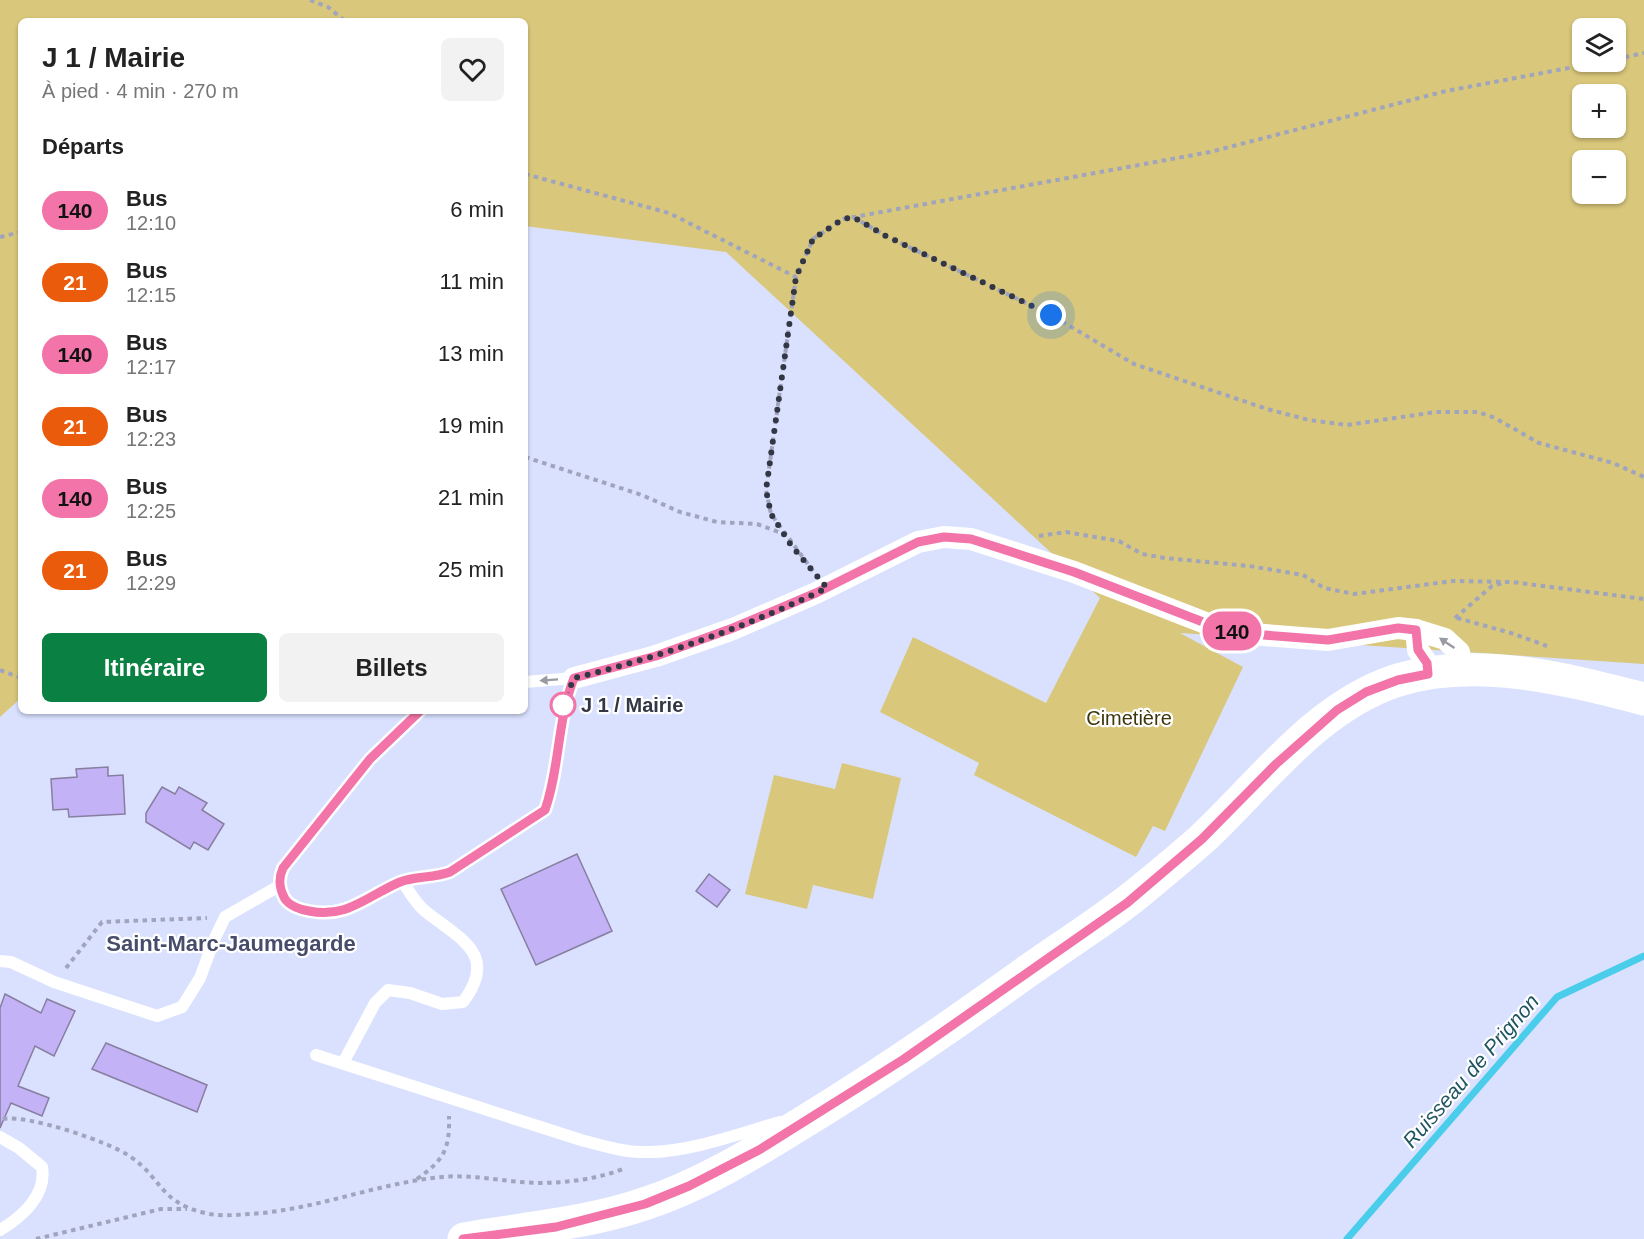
<!DOCTYPE html>
<html lang="fr">
<head>
<meta charset="utf-8">
<style>
  :root { --surface:#fff; --page:#f2f2f2; --text:#222; --muted:#767676; --accent:#0b8043 }
  body { margin:0; font-family:Arial,sans-serif; background:var(--page); color:var(--text); height:100vh; display:flex; flex-direction:column; font-size:22px; white-space:nowrap }
  * { box-sizing:border-box; margin:0 }
  p { font-size:20px; color:var(--muted) }
  .icon { flex:none; width:33px; height:33px; fill:none; stroke:currentColor; stroke-width:2; stroke-linecap:round; stroke-linejoin:round }
  .map { position:relative; flex:1; overflow:hidden }
  .side { position:absolute; left:18px; top:18px; width:510px; height:696px; display:flex; flex-direction:column; background:var(--surface); border-radius:9px; box-shadow:0 2px 4px #0004 }
  .side>* { flex:none }
  .badge { padding:0 12px; border-radius:20px; font-size:21px; line-height:39px }
  .controls { position:absolute; left:1572px; top:18px; display:grid; gap:12px }
  .controls a { display:grid; place-items:center; width:54px; height:54px; border-radius:9px; background:var(--surface); box-shadow:0 2px 4px #0004; font-size:30px }
  .you { position:absolute; width:30px; height:30px; margin:-15px; border:4px solid #fff; border-radius:50%; background:#1a73e8; box-shadow:0 0 0 9px #1a73e833 }
  .map>.badge { position:absolute; translate:-50% -50%; box-shadow:0 0 0 3px #fff }
  h2 { padding:0 24px; font-size:22px; line-height:54px }
  .round { display:grid; place-items:center; flex:none; width:63px; height:63px; border-radius:9px; background:var(--page) }
  .head { display:flex; align-items:center; justify-content:space-between; height:102px; padding:0 24px }
  h1 { font-size:28px; font-weight:700; line-height:45px }
  .action { display:flex; gap:12px; margin-top:auto; padding:12px 24px }
  .action a { flex:1; height:69px; border-radius:9px; background:var(--accent); color:#fff; font-size:24px; font-weight:700; line-height:69px; text-align:center }
  .action a+a { background:var(--page); color:var(--text) }
  ul { padding:0; list-style:none }
  li { display:flex; align-items:center; gap:18px; height:72px; padding:0 24px }
  li div { flex:1 }
  li b { display:block; font-size:22px }
  li em { font-style:normal }
  li .badge { min-width:66px; font-weight:700; text-align:center }
  .map>svg:first-child { display:block }
  .green { fill:#d9c77b; fill-rule:evenodd }
  .lines { fill:none; stroke-linecap:round; stroke-linejoin:round }
  .stream { stroke:#4acdeb; stroke-width:7 }
  .building { fill:#c3b2f5; stroke:#877ea0; stroke-width:1.5 }
  .path { stroke:#a0a5bd; stroke-width:4; stroke-dasharray:4.5 4.5; stroke-linecap:butt }
  .lane { stroke:#fff; stroke-width:12 }
  .street { stroke:#fff; stroke-width:22 }
  .secondary { stroke:#fff; stroke-width:33 }
  .oneway { fill:#999aa2 }
  .line-casing { stroke:#fff; stroke-width:14 }
  .line { stroke:#f274a9; stroke-width:9 }
  .walk { stroke:#333644; stroke-width:6; stroke-dasharray:0 10.8 }
  .stop-dot { fill:#fff; stroke:#f274a9; stroke-width:3 }
  .labels { text-anchor:middle; stroke-width:4.5; stroke-linejoin:round; paint-order:stroke }
  .stop-label { font-size:20px; font-weight:bold; fill:#333644; stroke:#fff; text-anchor:start }
  .park-label { font-size:20px; fill:#3f360b; stroke:#fff }
  .water-label { font-size:21px; font-style:italic; fill:#1f5562; stroke:#fff }
  .quarter-label { font-size:22px; font-weight:bold; fill:#474c6a; stroke:#fff }
</style>
</head>
<body>
<div class="map">
<svg width="1644" height="1239" viewBox="0 0 1644 1239">
  <rect width="100%" height="100%" fill="#dae1fe"/>
  <!-- green -->
  <g class="green">
    <path d="M0,0H1644V664L1180,633L1243,667L1165,831L1153,826L1136,857L974,775L979,763L880,712L913,637L1046,703L1100,598L726,252L525,226V21H21V698L0,717ZM1582,28H1616V62H1582ZM1582,94H1616V128H1582ZM1582,160H1616V194H1582Z"/>
    <path d="M842,763L901,778L873,899L813,885L807,909L745,894L774,775L835,789Z"/>
  </g>
  <g class="lines">
    <!-- stream -->
    <path class="stream" d="M1347,1239L1557,997L1644,956"/>
  </g>
  <!-- building -->
  <g class="building">
    <path d="M108,767V776L123,775L125,814L69,817L68,809L53,810L51,779L77,777L76,769Z"/>
    <path d="M162,787L175,794L179,787L207,803L202,810L224,824L208,850L194,842L190,849L146,822V813Z"/>
    <path d="M577,854L612,931L536,965L501,889Z"/>
    <path d="M709,874L730,890L717,907L696,891Z"/>
    <path d="M5,994L41,1013L47,999L75,1011L54,1056L35,1046L18,1086L49,1098L42,1116L11,1103L0,1128V1008Z"/>
    <path d="M106,1043L207,1085L197,1112L92,1069Z"/>
  </g>
  <g class="lines">
    <!-- path -->
    <g class="path">
      <path d="M310,0L328,7L345,21"/>
      <path d="M1616,59L1644,53"/>
      <path d="M525,174L669,213L796,277L813,239L843,219L1210,152L1446,91L1601,62"/>
      <path d="M853,217L886,236L1051,315L1134,364L1267,409L1309,420L1347,425L1436,412H1478L1495,418L1539,443L1613,463L1644,477"/>
      <path d="M0,237L21,232"/>
      <path d="M796,277L766,490L771,514L813,571"/>
      <path d="M525,457L642,495L680,512L717,522L757,524L784,534"/>
      <path d="M1039,536L1066,532L1119,541L1142,554L1165,558L1249,566L1303,575L1324,588L1354,594L1453,581L1512,582L1644,599"/>
      <path d="M1455,618L1492,586L1503,583"/>
      <path d="M1457,618L1511,633L1547,646"/>
      <path d="M0,670L21,678"/>
      <path d="M66,968L102,922L207,918"/>
      <path d="M3,1119C27,1114 110,1142 131,1157C161,1178 160,1201 201,1212C217,1217 234,1215 250,1214C316,1210 377,1183 442,1177C473,1174 505,1182 537,1183C568,1183 597,1179 626,1168"/>
      <path d="M417,1179C444,1160 450,1149 449,1116"/>
      <path d="M36,1239L161,1209H187"/>
    </g>
    <!-- lane -->
    <g class="lane">
      <path d="M420,711L370,759L283,868C278,879 279,888 285,899C290,906 301,910 309,911C348,919 367,896 400,882C416,876 434,878 450,872L545,810C560,768 557,722 574,678L525,682"/>
      <path d="M0,961L11,962L54,982L157,1016L182,1007L200,978L214,940L225,917L279,886"/>
      <path d="M316,1055L581,1140C603,1146 627,1153 649,1152C690,1152 741,1133 780,1122"/>
      <path d="M343,1063L375,1003L388,990L410,993L442,1004L463,1002C499,954 460,939 425,911C416,904 409,891 402,881"/>
      <path d="M0,1137L19,1148L42,1167C47,1195 22,1217 0,1230"/>
    </g>
    <!-- street -->
    <g class="street">
      <path d="M1416,630L1418,650L1427,663L1428,674"/>
      <path d="M574,678L656,656L733,629L816,593L918,542L944,537L971,539L1074,572L1221,629L1251,634L1328,640L1398,628L1416,630L1445,639L1459,652L1462,670"/>
    </g>
    <!-- secondary -->
    <path class="secondary" d="M464,1239C524,1228 585,1224 644,1204C700,1186 752,1154 802,1123C874,1079 943,1032 1011,983C1057,949 1107,920 1150,883C1167,869 1185,854 1202,839C1262,783 1315,708 1395,681C1475,655 1566,679 1644,699"/>
  </g>
  <!-- one-way arrows -->
  <defs><path id="oneway-solid" d="M-6-.8H1V-3.2L6.5 0L1 3.2V.8H-6Z" transform="scale(1.5)"/></defs>
  <g class="oneway">
    <use href="#oneway-solid" transform="translate(1447 643) rotate(-146)"/>
    <use href="#oneway-solid" transform="translate(549 680) rotate(176)"/>
  </g>
  <g class="lines">
    <!-- line casing -->
    <g class="line-casing">
      <path id="line" d="M420,711L370,759L283,868C278,879 279,888 285,899C290,906 301,910 309,911C347,919 367,896 400,882C415,876 434,878 450,872L545,810C560,767 557,721 574,678L656,656L733,628L816,593L918,542L944,537L971,539L1074,572L1221,629L1251,634L1328,640L1398,628L1416,630L1418,650L1427,663L1428,674L1398,680L1366,692L1337,710L1276,764L1202,839L1127,903L904,1059L759,1150L689,1186L645,1204L556,1227L463,1239"/>
    </g>
    <!-- line -->
    <use href="#line" class="line"/>
    <!-- walk -->
    <path class="walk" d="M563,705L574,678C661,657 746,627 827,588L791,545L771,514L766,490L796,277L813,239L843,219L853,217L886,236L1051,315"/>
  </g>
  <!-- markers -->
  <circle class="stop-dot" cx="563" cy="705" r="12"/>
  <g class="labels">
    <!-- stop labels -->
    <g class="stop-label">
      <text x="581" y="712">J 1 / Mairie</text>
    </g>
    <!-- park labels -->
    <g class="park-label">
      <text x="1129" y="725">Cimetière</text>
    </g>
    <!-- water labels -->
    <g class="water-label">
      <text transform="translate(1471 1071) rotate(-49)" y="7">Ruisseau de Prignon</text>
    </g>
    <!-- quarter labels -->
    <g class="quarter-label">
      <text x="231" y="951">Saint-Marc-Jaumegarde</text>
    </g>
  </g>
</svg>
<div class="controls">
<a><svg class="icon" aria-label="layers" viewBox="0 0 24 24"><path d="M12 4l9 5-9 5-9-5zM3 14l9 5 9-5"/></svg></a>
<a>+</a>
<a>−</a>
</div>
<div class="you" style="left:1051px;top:315px"></div>
<b class="badge" style="left:1232px;top:631px;background:#f274a9;color:#111">140</b>
<section class="side">
<div class="head"><div><h1>J 1 / Mairie</h1><p>À pied · 4 min · 270 m</p></div><a class="round"><svg class="icon" aria-label="heart" viewBox="0 0 24 24"><path d="M12 20l-8-8c-3-5 5-10 8-4 3-6 11-1 8 4z"/></svg></a></div>
<h2>Départs</h2>
<ul>
<li><span class="badge" style="background:#f274a9;color:#111">140</span><div><b>Bus</b><p>12:10</p></div><em>6 min</em></li>
<li><span class="badge" style="background:#ea5b0b;color:#fff">21</span><div><b>Bus</b><p>12:15</p></div><em>11 min</em></li>
<li><span class="badge" style="background:#f274a9;color:#111">140</span><div><b>Bus</b><p>12:17</p></div><em>13 min</em></li>
<li><span class="badge" style="background:#ea5b0b;color:#fff">21</span><div><b>Bus</b><p>12:23</p></div><em>19 min</em></li>
<li><span class="badge" style="background:#f274a9;color:#111">140</span><div><b>Bus</b><p>12:25</p></div><em>21 min</em></li>
<li><span class="badge" style="background:#ea5b0b;color:#fff">21</span><div><b>Bus</b><p>12:29</p></div><em>25 min</em></li>
</ul>
<div class="action"><a>Itinéraire</a><a>Billets</a></div>
</section>
</div>
</body>
</html>
